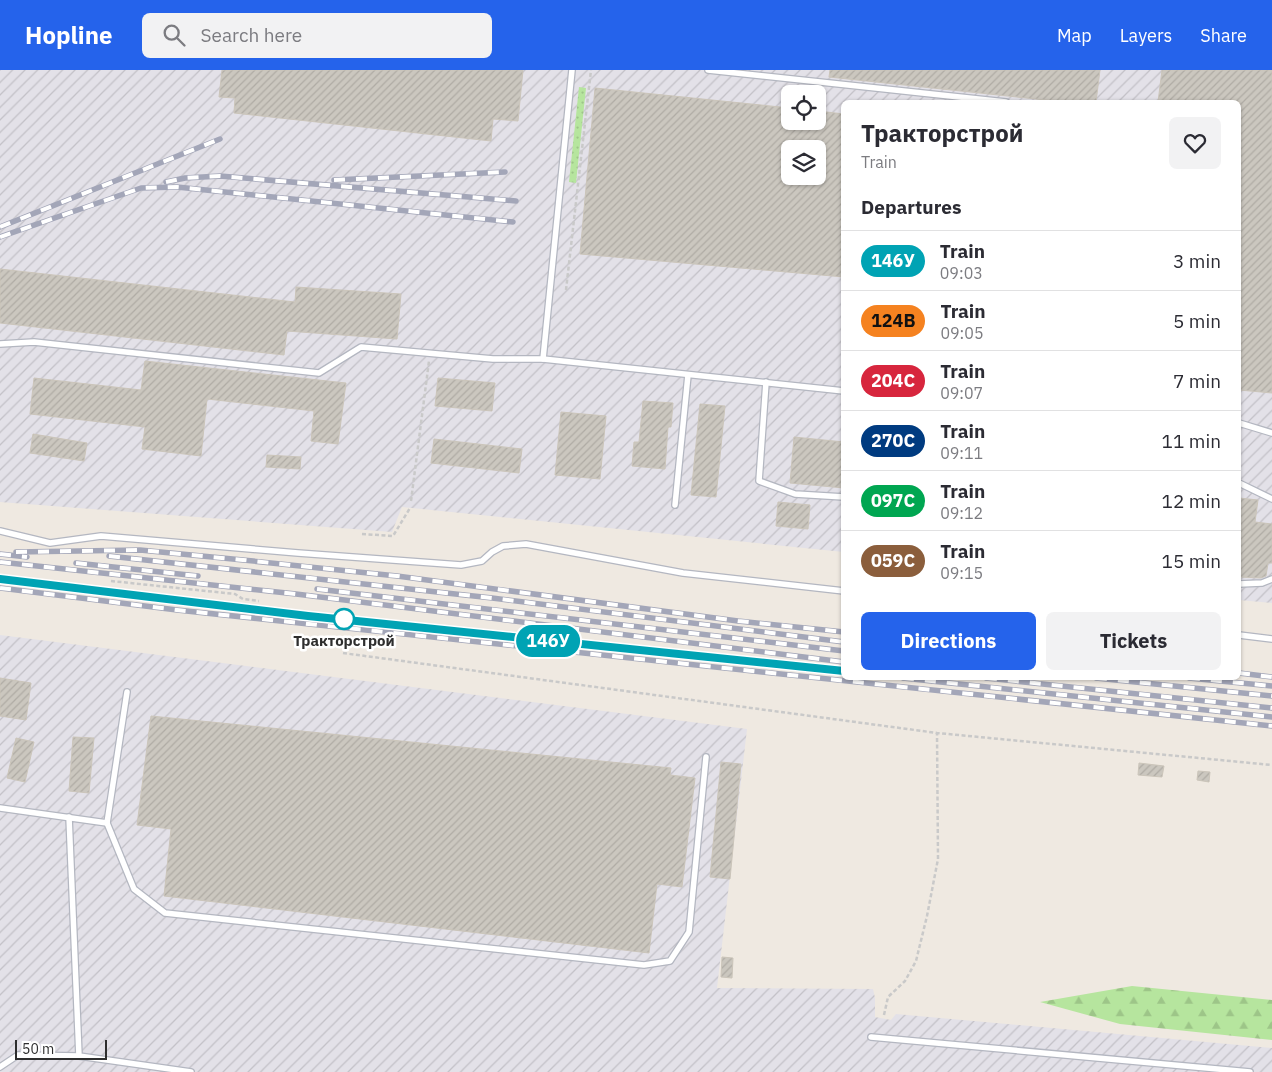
<!DOCTYPE html>
<html lang="en">
<head>
<meta charset="utf-8">
<style>
  :root { --surface:#fff; --page:#f2f2f3; --text:#2b2b33; --muted:#7c7c81; --line:#e1e1e2; --accent:#2563eb }
  body { margin:0; font-family:"IBM Plex Sans",sans-serif; background:var(--page); color:var(--text); height:100vh; display:flex; flex-direction:column; font-size:19px; white-space:nowrap }
  * { box-sizing:border-box; margin:0 }
  p { font-size:16px; color:var(--muted) }
  .icon { flex:none; width:28px; height:28px; fill:none; stroke:currentColor; stroke-width:2; stroke-linecap:round; stroke-linejoin:round }
  .map { position:relative; flex:1; overflow:hidden }
  .side { position:absolute; left:841px; top:30px; width:400px; height:580px; display:flex; flex-direction:column; background:var(--surface); border-radius:8px; box-shadow:0 1px 4px #0004 }
  .side>* { flex:none }
  .badge { padding:0 10px; border-radius:16px; font-size:18px; line-height:32px }
  .controls { position:absolute; left:781px; top:15px; display:grid; gap:10px }
  .controls a { display:grid; place-items:center; width:45px; height:45px; border-radius:8px; background:var(--surface); box-shadow:0 1px 4px #0004; font-size:25px }
  .scale { position:absolute; left:15px; bottom:12px; width:92px; box-sizing:border-box; padding-left:5px; border:2px solid #2e2e2e; border-top:0; font-size:14px; line-height:18px; white-space:nowrap; color:#2e2e2e; -webkit-text-stroke:4px #fff; paint-order:stroke }
  .map>.badge { position:absolute; translate:-50% -50%; box-shadow:0 0 0 2px #fff }
  h2 { padding:0 20px; font-size:19px; line-height:45px }
  .round { display:grid; place-items:center; flex:none; width:52px; height:52px; border-radius:8px; background:var(--page) }
  .overview { display:flex; align-items:center; justify-content:space-between; height:85px; padding:0 20px }
  h1 { font-size:24px; font-weight:700; line-height:38px }
  .primary-button { display:flex; gap:10px; margin-top:auto; padding:10px 20px }
  .primary-button a { flex:1; height:58px; border-radius:8px; background:var(--accent); color:#fff; font-size:20px; font-weight:700; line-height:58px; text-align:center }
  .primary-button a+a { background:var(--page); color:var(--text) }
  ul { padding:0; list-style:none }
  li { display:flex; align-items:center; gap:15px; height:60px; padding:0 20px; border-top:1px solid var(--line) }
  li div { flex:1 }
  li b { display:block; font-size:19px }
  li em { font-style:normal }
  li .badge { min-width:55px; font-weight:700; text-align:center }
  header { display:flex; align-items:center; gap:30px; box-sizing:border-box; height:70px; padding:0 25px; background:var(--accent); color:#fff }
  header strong { font-size:24px }
  nav { display:flex; gap:28px; margin-inline-start:auto; font-size:18px }
  .search { width:350px; height:45px; background:var(--page); display:flex; align-items:center; gap:12px; box-sizing:border-box; padding:0 18px; border-radius:8px; color:var(--muted); font-size:19px }
  .map>svg:first-child { display:block }
  .industrial { fill:url(#industrial-furrows); fill-rule:evenodd }
  .grass { fill:url(#grass-dots) }
  .forest { fill:url(#forest-firs) }
  .building { fill:url(#building-hatch); stroke:#cbc5ba; fill-rule:evenodd }
  .lines { fill:none; stroke-linecap:round; stroke-linejoin:round }
  .service-casing { stroke:#b4b7c1; stroke-width:8 }
  .path { stroke:#c9c9c9; stroke-width:2.5; stroke-dasharray:4 2.5; stroke-linecap:butt }
  .service { stroke:#fff; stroke-width:5.5 }
  .rail-casing { stroke:#a3a6b8; stroke-width:5.5 }
  .rail { stroke:#fff; stroke-width:4; stroke-dasharray:11; stroke-linecap:butt }
  .line-casing { stroke:#fff; stroke-width:11 }
  .line { stroke:#00a3b4; stroke-width:8 }
  .stop-dot { fill:#fff; stroke:#00a3b4; stroke-width:2.5 }
  .labels { text-anchor:middle; stroke-width:5; stroke-linejoin:round; paint-order:stroke }
  .stop-label { font-size:15px; font-weight:bold; fill:#2e2e2e; stroke:#fff }
</style>
</head>
<body>
<header>
<strong>Hopline</strong>
<div class="search"><svg class="icon" aria-label="search" viewBox="0 0 24 24"><circle cx="10" cy="10" r="6"/><path d="M15 15l6 6"/></svg>Search here</div>
<nav><a>Map</a><a>Layers</a><a>Share</a></nav>
</header>
<div class="map">
<svg width="1272" height="1002" viewBox="0 0 1272 1002">
  <defs>
    <pattern id="industrial-furrows" width="10" height="10" patternUnits="userSpaceOnUse" patternTransform="scale(1.25)"><rect width="10" height="10" fill="#e3e1e8"/><path d="M-1 1l2-2M0 10L10 0M9 11l2-2" fill="none" stroke="#c3c1c7"/></pattern>
    <pattern id="grass-dots" width="8" height="8" patternUnits="userSpaceOnUse" patternTransform="scale(1.25)"><rect width="8" height="8" fill="#b6e59e"/><path d="M2 2h.1M6 6h.1" fill="none" stroke="#9dc588" stroke-width="1.8" stroke-linecap="round"/></pattern>
    <pattern id="forest-firs" width="22" height="20" patternUnits="userSpaceOnUse" patternTransform="scale(1.25)"><rect width="22" height="20" fill="#b6e59e"/><path d="M5 1l3.5 6h-7zM16 11l3.5 6h-7z" fill="#9dc588"/></pattern>
    <pattern id="building-hatch" width="6" height="6" patternUnits="userSpaceOnUse" patternTransform="scale(1.25)"><rect width="6" height="6" fill="#cbc7bf"/><path d="M-1 1l2-2M0 6l6-6M5 7l2-2" fill="none" stroke="#afaba4"/></pattern>
  </defs>
  <rect width="100%" height="100%" fill="#efe9e1"/>
  <!-- industrial -->
  <g class="industrial">
    <path d="M0,0H1272V533L1239,530V32H844V482L402,437L392,462L0,432ZM790,24H818V51H790ZM790,79H818V106H790Z"/>
    <path d="M0,565L747,659L717,918L873,919L875,928V947L891,950L896,944L1272,978V1002H0Z"/>
  </g>
  <!-- grass -->
  <path class="grass" d="M579,17L586,18L576,113L569,112Z"/>
  <!-- forest -->
  <path class="forest" d="M1132,916L1272,930V970L1120,954L1040,932Z"/>
  <!-- building -->
  <g class="building">
    <path d="M222,0H523L518,51L493,49L491,71L234,43L235,28L219,27Z"/>
    <path d="M830,0H1100L1096,32H1064L829,7Z"/>
    <path d="M1162,0H1272V323L1239,320V32H1158Z"/>
    <path d="M595,18L790,38V51H818V41L844,44V207L580,184ZM790,79H818V106H790Z"/>
    <path d="M0,199L295,232L296,217L401,224L397,269L287,261L284,285L0,253Z"/>
    <path d="M145,291L346,313L338,374L311,371L314,341L207,329L201,386L142,379L145,357L30,344L34,308L141,320Z"/>
    <path d="M438,308L495,313L492,341L435,336Z"/>
    <path d="M643,331L673,333L671,357H668L665,399L632,396L634,372H639Z"/>
    <path d="M700,334L725,336L716,427L691,425Z"/>
    <path d="M561,342L606,346L600,409L555,405Z"/>
    <path d="M33,364L87,373L84,391L30,383Z"/>
    <path d="M794,367L844,372V418L790,413Z"/>
    <path d="M434,369L522,379L519,403L431,393Z"/>
    <path d="M267,385L301,387L300,399L266,397Z"/>
    <path d="M1239,428L1258,430L1255,452L1272,454V493H1268L1266,506L1261,508L1239,507Z"/>
    <path d="M778,432L810,435L808,459L776,456Z"/>
    <path d="M0,608L31,613L26,650L0,646Z"/>
    <path d="M151,646L671,698L670,705L695,708L682,817L657,814L649,883L164,826L171,759L137,755Z"/>
    <path d="M73,667L94,668L89,723L69,721Z"/>
    <path d="M16,668L34,672L25,712L7,708Z"/>
    <path d="M721,692L741,694L730,809L710,807Z"/>
    <path d="M1139,693L1164,696L1162,707L1138,705Z"/>
    <path d="M1198,701L1210,702L1209,712L1197,710Z"/>
    <path d="M722,887L733,888L732,908L721,907Z"/>
  </g>
  <g class="lines">
    <!-- service casing -->
    <g class="service-casing">
      <g id="service">
        <path d="M708,0L1006,32"/>
        <path d="M0,274L34,272L319,303L361,277L493,289H543L844,321"/>
        <path d="M543,289L572,0"/>
        <path d="M766,312L759,411L795,424L844,427"/>
        <path d="M1239,353L1272,363"/>
        <path d="M1239,413L1272,429"/>
        <path d="M675,435L688,305"/>
        <path d="M0,461L50,473L101,466L298,483L461,495L482,491L492,482L503,476L526,474L683,503L844,521"/>
        <path d="M1239,514L1262,513L1272,509"/>
        <path d="M1239,565L1272,569"/>
        <path d="M0,738L107,753L127,622"/>
        <path d="M69,747L79,986L191,1002"/>
        <path d="M107,753L134,819L165,843L644,895L670,891L689,862L706,687"/>
        <path d="M871,967L1250,1002"/>
        <path d="M0,997L18,985L79,986"/>
      </g>
    </g>
    <!-- path -->
    <g class="path">
      <path d="M566,220L591,0"/>
      <path d="M411,431L429,291"/>
      <path d="M362,464L393,466L410,438"/>
      <path d="M111,511L235,524L243,529L259,531"/>
      <path d="M343,583L937,663L1272,695"/>
      <path d="M884,945L888,927L905,911L916,891L927,846L938,789L937,663"/>
    </g>
    <!-- service -->
    <use href="#service" class="service"/>
    <!-- rail casing -->
    <g class="rail-casing">
      <g id="rail">
        <path d="M334,110L505,102"/>
        <path d="M166,112L185,108L220,106L516,131"/>
        <path d="M0,157L220,69"/>
        <path d="M0,167L141,118L177,117L513,152"/>
        <path d="M16,482L140,480L243,490L397,506L738,551L844,562"/>
        <path d="M0,484L27,487"/>
        <path d="M109,486L492,528L844,572"/>
        <path d="M0,492L296,524L844,592"/>
        <path d="M76,493L198,506"/>
        <path d="M0,509L308,546L844,601"/>
        <path d="M0,518L177,540L1272,656"/>
        <path d="M317,519L844,581"/>
        <path d="M1239,603L1272,607"/>
        <path d="M903,608L1272,647"/>
        <path d="M986,608L1272,638"/>
        <path d="M1096,608L1272,626"/>
        <path d="M1189,608L1272,616"/>
      </g>
    </g>
    <!-- rail -->
    <use href="#rail" class="rail"/>
  </g>
  <g class="lines">
    <!-- line casing -->
    <g class="line-casing">
      <path id="line" d="M0,509L308,546L844,601"/>
    </g>
    <!-- line -->
    <use href="#line" class="line"/>
  </g>
  <!-- markers -->
  <circle class="stop-dot" cx="344" cy="549" r="10"/>
  <g class="labels">
    <!-- stop labels -->
    <g class="stop-label">
      <text x="344" y="576">Тракторстрой</text>
    </g>
  </g>
</svg>
<div class="controls">
<a><svg class="icon" aria-label="locate" viewBox="0 0 24 24"><circle cx="12" cy="12" r="6"/><path d="M12 2v4M12 18v4M2 12h4M18 12h4"/></svg></a>
<a><svg class="icon" aria-label="layers" viewBox="0 0 24 24"><path d="M12 4l9 5-9 5-9-5zM3 14l9 5 9-5"/></svg></a>
</div>
<div class="scale">50 m</div>
<b class="badge" style="left:548px;top:571px;background:#00a3b4;color:#fff">146У</b>
<section class="side">
<div class="overview"><div><h1>Тракторстрой</h1><p>Train</p></div><a class="round"><svg class="icon" aria-label="heart" viewBox="0 0 24 24"><path d="M12 20l-8-8c-3-5 5-10 8-4 3-6 11-1 8 4z"/></svg></a></div>
<h2>Departures</h2>
<ul>
<li><span class="badge" style="background:#00a3b4;color:#fff">146У</span><div><b>Train</b><p>09:03</p></div><em>3 min</em></li>
<li><span class="badge" style="background:#f58220;color:#111">124В</span><div><b>Train</b><p>09:05</p></div><em>5 min</em></li>
<li><span class="badge" style="background:#d7263d;color:#fff">204С</span><div><b>Train</b><p>09:07</p></div><em>7 min</em></li>
<li><span class="badge" style="background:#003b80;color:#fff">270С</span><div><b>Train</b><p>09:11</p></div><em>11 min</em></li>
<li><span class="badge" style="background:#00a651;color:#fff">097С</span><div><b>Train</b><p>09:12</p></div><em>12 min</em></li>
<li><span class="badge" style="background:#8b5e3c;color:#fff">059С</span><div><b>Train</b><p>09:15</p></div><em>15 min</em></li>
</ul>
<div class="primary-button"><a>Directions</a><a>Tickets</a></div>
</section>
</div>
</body>
</html>
